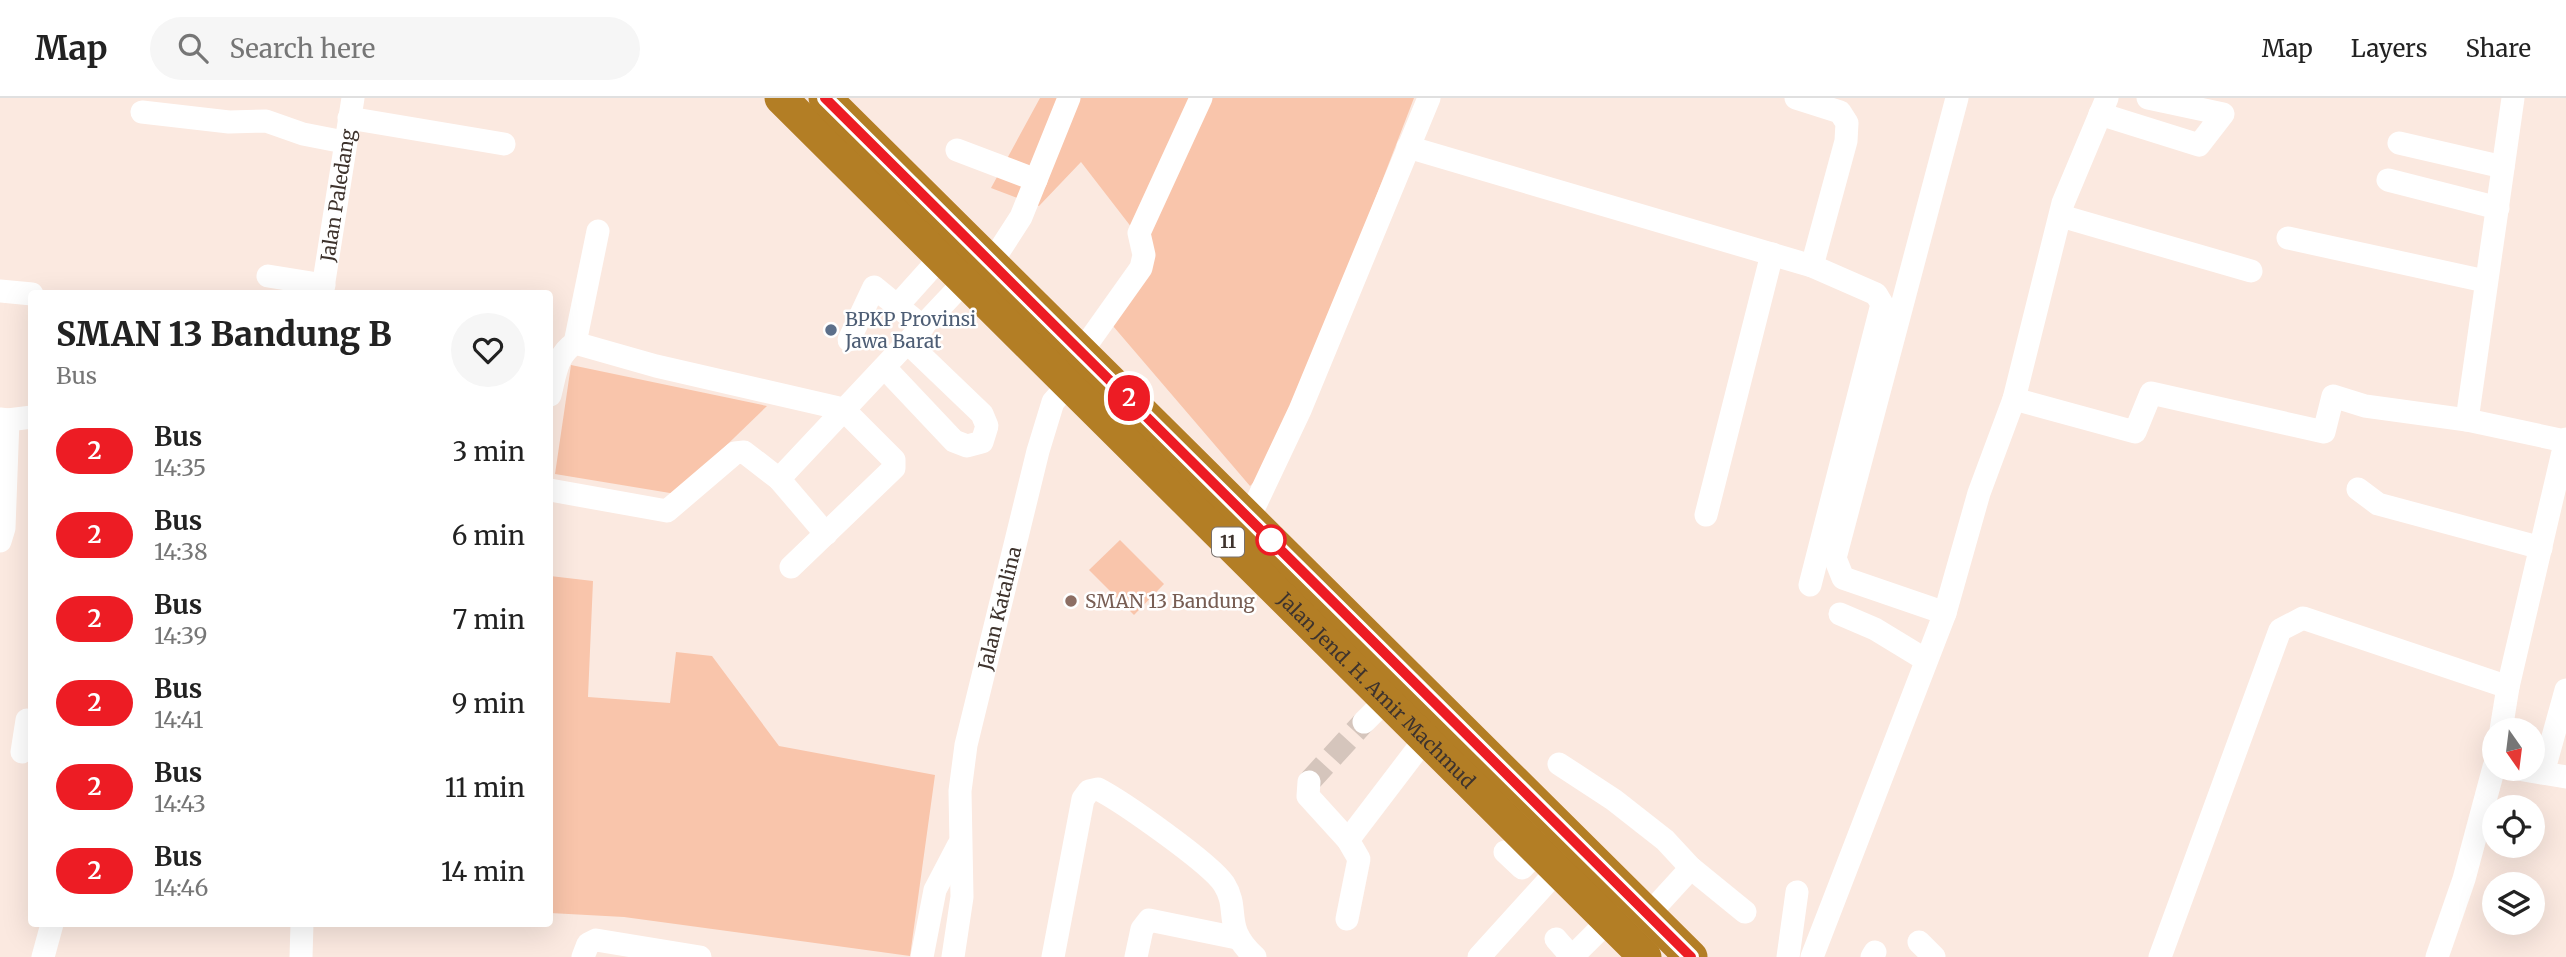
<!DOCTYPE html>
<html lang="en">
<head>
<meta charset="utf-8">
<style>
  :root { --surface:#fff; --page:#f6f6f6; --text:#222; --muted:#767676; --line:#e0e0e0 }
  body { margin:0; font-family:Merriweather,serif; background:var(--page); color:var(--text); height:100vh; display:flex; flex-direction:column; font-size:26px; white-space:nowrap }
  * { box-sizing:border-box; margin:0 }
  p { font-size:23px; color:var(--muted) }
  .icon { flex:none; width:38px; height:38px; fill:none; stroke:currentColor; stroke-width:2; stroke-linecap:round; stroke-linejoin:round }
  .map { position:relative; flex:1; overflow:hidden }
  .panel { position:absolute; left:28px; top:192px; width:525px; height:637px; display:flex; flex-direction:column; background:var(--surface); border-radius:7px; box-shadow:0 7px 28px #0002 }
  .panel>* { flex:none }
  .badge { padding:0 14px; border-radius:23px; font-size:24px; line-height:46px }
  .needle { width:46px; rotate:166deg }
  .controls { position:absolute; left:2482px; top:620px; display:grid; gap:14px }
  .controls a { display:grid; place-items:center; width:63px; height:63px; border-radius:50%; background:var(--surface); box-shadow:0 7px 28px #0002; font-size:35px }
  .map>.badge { position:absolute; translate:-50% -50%; box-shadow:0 0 0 4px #fff }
  .round { display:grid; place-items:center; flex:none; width:74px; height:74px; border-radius:37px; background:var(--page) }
  .summary { display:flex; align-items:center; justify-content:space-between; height:119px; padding:0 28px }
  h1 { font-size:33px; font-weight:800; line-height:52px }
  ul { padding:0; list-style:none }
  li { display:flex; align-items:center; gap:21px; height:84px; padding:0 28px }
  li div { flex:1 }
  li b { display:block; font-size:26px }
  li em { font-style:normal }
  li .badge { min-width:77px; font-weight:700; text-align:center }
  header { display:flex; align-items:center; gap:42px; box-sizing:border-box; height:98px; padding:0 35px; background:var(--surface); border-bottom:2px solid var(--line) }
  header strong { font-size:33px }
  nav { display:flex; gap:38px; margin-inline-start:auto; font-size:24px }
  .search { width:490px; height:63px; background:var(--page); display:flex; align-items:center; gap:18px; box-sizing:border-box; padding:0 24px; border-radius:38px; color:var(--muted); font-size:26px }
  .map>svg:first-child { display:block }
  .green { fill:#f9c5ab }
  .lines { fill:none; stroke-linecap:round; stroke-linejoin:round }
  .minor-tunnel { stroke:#d5c5bc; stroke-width:23; stroke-dasharray:23 11; stroke-linecap:butt }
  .minor { stroke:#fff; stroke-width:23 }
  .highway { stroke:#b37e25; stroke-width:33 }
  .line-casing { stroke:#fff; stroke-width:16 }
  .line { stroke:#ed1c24; stroke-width:10 }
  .service-dot { fill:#5c6f8a; stroke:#fff; stroke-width:2.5 }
  .stop-dot { fill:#fff; stroke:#ed1c24; stroke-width:3.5 }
  .education-dot { fill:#8d6e63; stroke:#fff; stroke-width:2.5 }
  .labels { text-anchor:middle; stroke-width:5; stroke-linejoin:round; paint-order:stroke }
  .shield { fill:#fff; stroke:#78706c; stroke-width:2 }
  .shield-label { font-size:18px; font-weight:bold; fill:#3e332d }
  .street-label { font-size:19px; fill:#3e332d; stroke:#fff }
  .service-label { font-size:19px; fill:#4e5e75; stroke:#fff; text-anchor:start }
  .education-label { font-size:19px; fill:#785e54; stroke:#fff; text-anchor:start }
</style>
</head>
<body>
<header>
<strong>Map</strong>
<div class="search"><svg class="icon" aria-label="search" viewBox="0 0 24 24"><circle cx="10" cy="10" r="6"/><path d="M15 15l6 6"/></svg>Search here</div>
<nav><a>Map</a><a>Layers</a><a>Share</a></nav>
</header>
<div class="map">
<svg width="2566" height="859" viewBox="0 0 2566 859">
  <rect width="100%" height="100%" fill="#fbe9e0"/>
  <!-- green -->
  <g class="green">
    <path d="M1040,0H1414L1274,364L1250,388L1113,228L1149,152L1081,64L1039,108L991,90Z"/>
    <path d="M571,267L767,308L676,396L555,376Z"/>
    <path d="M1120,442L1164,486L1134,517L1089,472Z"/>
    <path d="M550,478L593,483L588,599L670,605L676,554L712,558L779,648L935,677L910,858L624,819L550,815Z"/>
  </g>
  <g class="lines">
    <!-- minor-tunnel -->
    <path class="minor-tunnel" d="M1309,684L1364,624"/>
    <!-- minor -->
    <g class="minor">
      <path d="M1796,0L1840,14L1847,25L1846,43L1812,168"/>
      <path d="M142,14L229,24L266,23L303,36L344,44"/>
      <path d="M2100,16L2199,47L2223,16L2148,0"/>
      <path d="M349,20L504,46"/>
      <path d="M2399,45L2503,69"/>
      <path d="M1408,49L1812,168L1876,196L1882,206L1810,487"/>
      <path d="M957,52L1036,82"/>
      <path d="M2388,82L2498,110"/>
      <path d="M2061,118L2251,173"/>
      <path d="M2288,140L2485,183"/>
      <path d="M992,164L1021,119L1069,0"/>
      <path d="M268,178L324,187"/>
      <path d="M0,193L32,196"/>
      <path id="s1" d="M322,196L353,0"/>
      <path d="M897,208L941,159"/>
      <path d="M849,242L874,189L923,229"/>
      <path d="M575,245L598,133"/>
      <path d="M1082,253L1141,170L1144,157L1139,135L1201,0"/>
      <path d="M885,270L954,343L967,348L982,344L987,328L982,316L909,246"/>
      <path d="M550,297C555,278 556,257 575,245L656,268L843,311L894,362V370L791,469"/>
      <path d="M2014,301L2135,334L2151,295L2324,334L2333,298L2365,308L2467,322L2565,343"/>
      <path d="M0,321L8,322L4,430L0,443"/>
      <path d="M8,322L32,319"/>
      <path d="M2467,322L2513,0"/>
      <path d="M779,381L826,436"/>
      <path d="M2358,391L2378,406L2541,450"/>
      <path d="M550,392L667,413L735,355L744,354L779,381L965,183"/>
      <path d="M1706,417L1772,156"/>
      <path d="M1249,420L1300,312L1429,0"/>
      <path d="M1945,515L1843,480L1835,460L1957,0"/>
      <path d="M1840,516L1875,531L1926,562"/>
      <path d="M2508,589L2566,341"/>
      <path d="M1364,624L1386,602"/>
      <path d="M22,654L27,622"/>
      <path d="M1559,666L1614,702L1665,742L1691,770L1745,814"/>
      <path d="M2512,670L2566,679"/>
      <path d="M2543,675L2566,592"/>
      <path d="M1309,684L1308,698L1348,742L1359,761L1347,821"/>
      <path d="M1348,742L1425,641"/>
      <path d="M1505,754L1522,770L1538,753"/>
      <path d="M1648,817L1691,770"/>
      <path d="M1556,841L1571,858"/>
      <path d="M1919,844L1934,859"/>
      <path d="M43,859L52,826"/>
      <path d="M301,859L302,826"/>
      <path d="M583,859L588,846L596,842L700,859"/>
      <path d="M922,859L935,792L958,748"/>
      <path id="s2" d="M953,859L962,799L960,693L966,647L1038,353L1053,304L1069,286"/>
      <path d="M1053,859L1083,701L1089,693L1098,691C1123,704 1210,765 1224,786C1241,813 1221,828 1255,859"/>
      <path d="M1136,859L1142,831L1149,822L1237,840"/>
      <path d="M1479,859L1557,773"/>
      <path d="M1572,859L1608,823"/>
      <path d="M1788,859L1797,794"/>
      <path d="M1812,859L1945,515L1979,395L2014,301L2063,105L2107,0"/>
      <path d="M1872,859L1875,854"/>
      <path d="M2160,859L2280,532L2303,520L2508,589L2501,632"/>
      <path d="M2437,859L2464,781L2494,669"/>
    </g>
    <!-- highway -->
    <g class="highway">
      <path id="s3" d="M781,0L1645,859"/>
      <path d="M825,0L1691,859"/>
    </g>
  </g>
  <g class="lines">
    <!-- line casing -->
    <g class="line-casing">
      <path id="line" d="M825,0L1691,859"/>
    </g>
    <!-- line -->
    <use href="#line" class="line"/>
  </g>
  <!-- markers -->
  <circle class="service-dot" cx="831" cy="232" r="7"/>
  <circle class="stop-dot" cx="1271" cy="442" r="14"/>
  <circle class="education-dot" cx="1071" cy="503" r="7"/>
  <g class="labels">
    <!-- shield labels -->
    <rect class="shield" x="1212" y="429.5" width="32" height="29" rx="5"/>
    <g class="shield-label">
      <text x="1228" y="450">11</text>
    </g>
    <!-- street labels -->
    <g class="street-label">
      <text dy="7" stroke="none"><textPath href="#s1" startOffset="100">Jalan Paledang</textPath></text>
      <text dy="7" stroke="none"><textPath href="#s2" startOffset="354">Jalan Katalina</textPath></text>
      <text dy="7" stroke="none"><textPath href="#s3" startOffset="840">Jalan Jend. H. Amir Machmud</textPath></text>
    </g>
    <!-- service labels -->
    <g class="service-label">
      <text x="845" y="228">BPKP Provinsi<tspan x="845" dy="22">Jawa Barat</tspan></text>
    </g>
    <!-- education labels -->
    <g class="education-label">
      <text x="1085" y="510">SMAN 13 Bandung</text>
    </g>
  </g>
</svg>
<div class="controls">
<a><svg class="needle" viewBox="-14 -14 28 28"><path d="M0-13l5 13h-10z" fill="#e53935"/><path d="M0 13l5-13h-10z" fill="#767676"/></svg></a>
<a><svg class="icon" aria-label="locate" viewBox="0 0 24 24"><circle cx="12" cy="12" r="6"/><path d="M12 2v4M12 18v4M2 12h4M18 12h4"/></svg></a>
<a><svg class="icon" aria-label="layers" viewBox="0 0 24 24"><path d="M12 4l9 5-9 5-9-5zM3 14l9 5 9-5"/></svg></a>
</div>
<b class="badge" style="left:1129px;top:300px;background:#ed1c24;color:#fff">2</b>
<section class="panel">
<div class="summary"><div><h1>SMAN 13 Bandung B</h1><p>Bus</p></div><a class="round"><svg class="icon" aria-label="heart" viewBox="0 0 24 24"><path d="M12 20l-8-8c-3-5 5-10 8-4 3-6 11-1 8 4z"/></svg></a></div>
<ul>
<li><span class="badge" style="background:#ed1c24;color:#fff">2</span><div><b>Bus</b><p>14:35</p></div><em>3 min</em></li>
<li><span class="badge" style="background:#ed1c24;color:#fff">2</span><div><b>Bus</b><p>14:38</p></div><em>6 min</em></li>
<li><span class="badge" style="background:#ed1c24;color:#fff">2</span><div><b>Bus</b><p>14:39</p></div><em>7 min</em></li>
<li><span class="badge" style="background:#ed1c24;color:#fff">2</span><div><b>Bus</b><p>14:41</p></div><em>9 min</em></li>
<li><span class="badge" style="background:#ed1c24;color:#fff">2</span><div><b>Bus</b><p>14:43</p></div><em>11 min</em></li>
<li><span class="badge" style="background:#ed1c24;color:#fff">2</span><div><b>Bus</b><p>14:46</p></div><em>14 min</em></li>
</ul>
</section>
</div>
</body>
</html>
